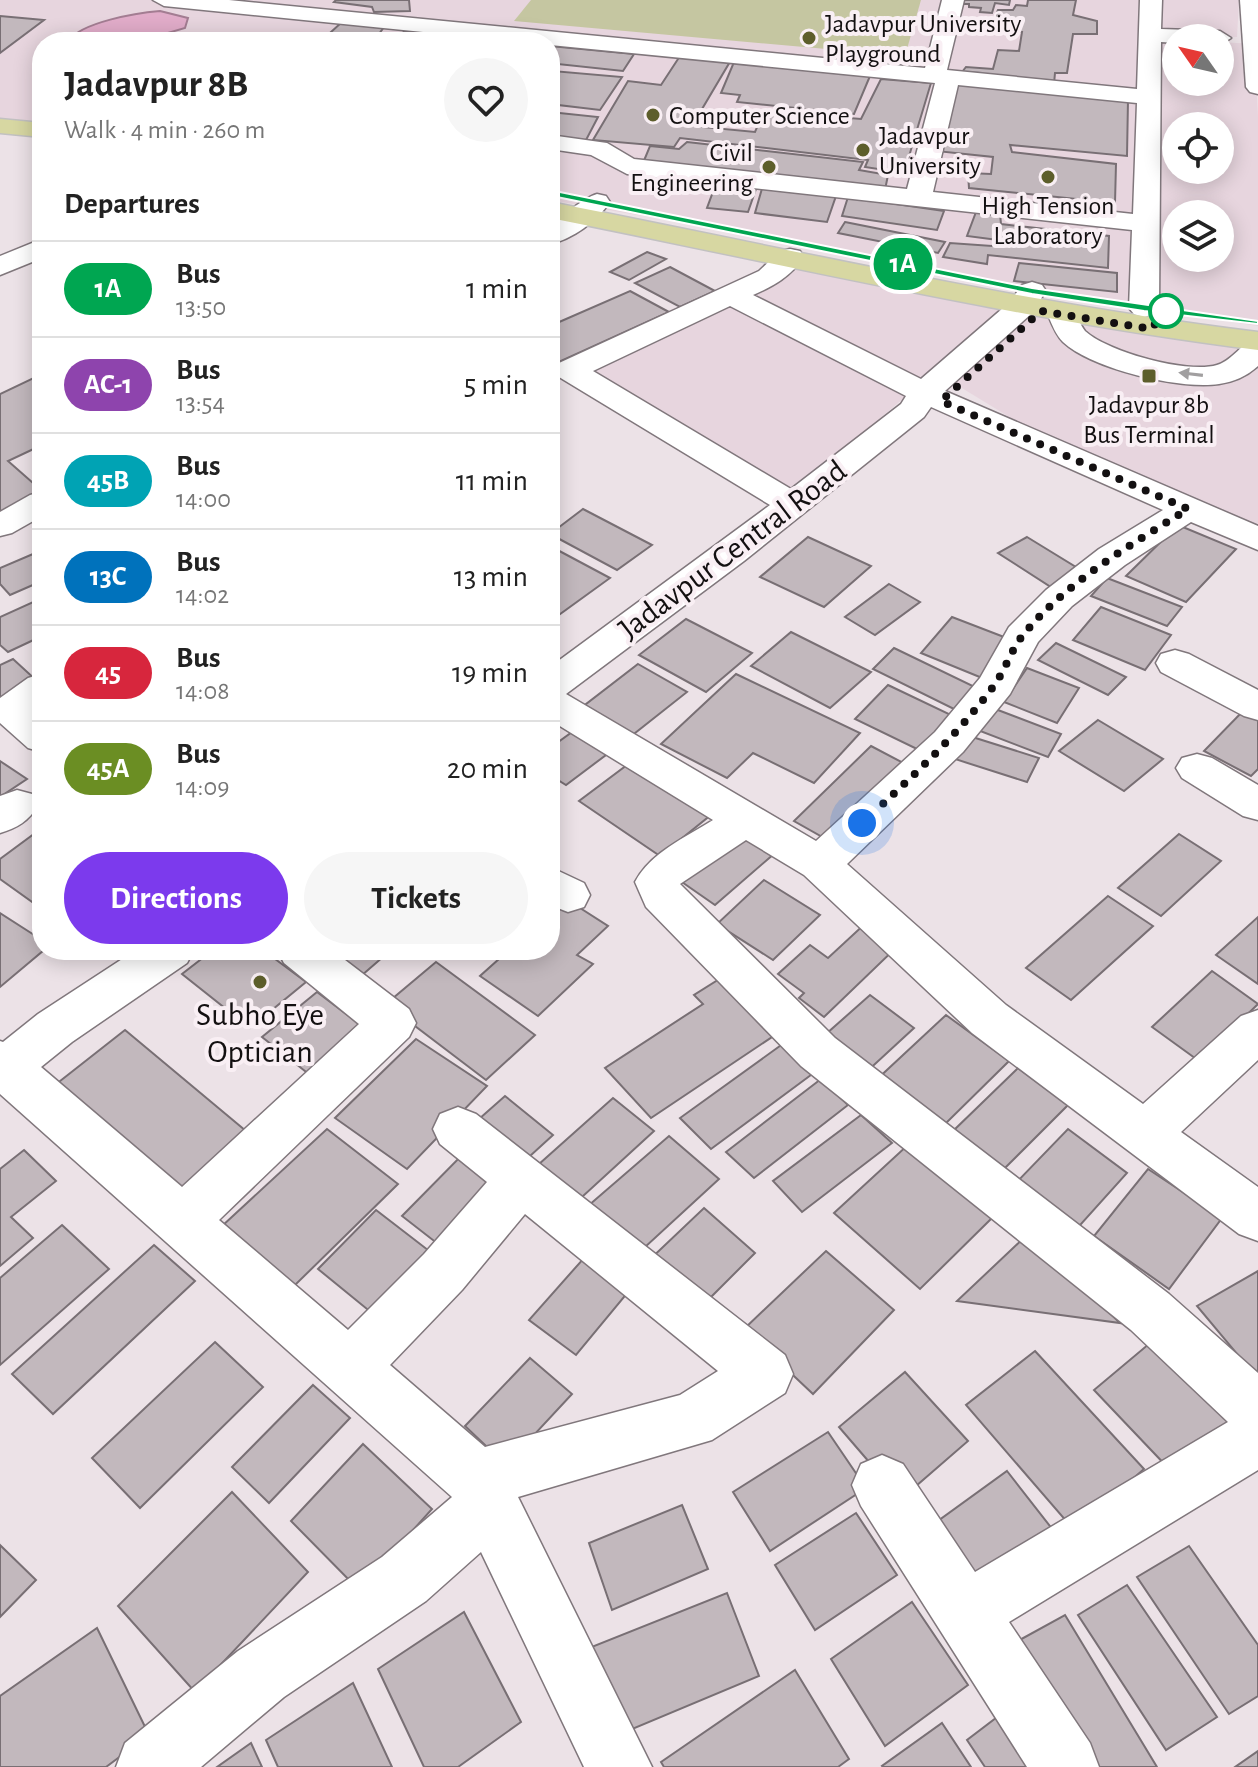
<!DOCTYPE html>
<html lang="en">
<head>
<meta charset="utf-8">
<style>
  :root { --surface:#fff; --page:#f6f6f6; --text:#222; --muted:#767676; --line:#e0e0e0; --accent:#7c3aed }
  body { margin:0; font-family:"Alegreya Sans",sans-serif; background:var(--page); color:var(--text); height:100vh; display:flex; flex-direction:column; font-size:30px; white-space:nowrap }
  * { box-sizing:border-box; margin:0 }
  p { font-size:26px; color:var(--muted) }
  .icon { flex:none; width:44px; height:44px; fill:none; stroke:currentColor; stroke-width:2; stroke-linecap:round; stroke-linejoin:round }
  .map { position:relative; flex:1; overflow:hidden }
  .details { position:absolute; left:32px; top:32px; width:528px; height:928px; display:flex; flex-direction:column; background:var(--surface); border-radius:32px; box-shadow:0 4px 20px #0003 }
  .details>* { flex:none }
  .badge { padding:0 16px; border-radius:26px; font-size:28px; line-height:52px }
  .needle { width:52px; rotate:304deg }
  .fabs { position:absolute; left:1162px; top:24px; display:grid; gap:16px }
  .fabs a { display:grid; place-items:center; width:72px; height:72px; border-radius:50%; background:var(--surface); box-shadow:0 4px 20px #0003; font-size:40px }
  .you { position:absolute; width:40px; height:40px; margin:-20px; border:6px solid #fff; border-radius:50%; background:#1a73e8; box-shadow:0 0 0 12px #1a73e833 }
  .map>.badge { position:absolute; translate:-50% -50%; box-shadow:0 0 0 4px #fff }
  h2 { padding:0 32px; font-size:30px; line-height:72px }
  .round { display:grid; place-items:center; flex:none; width:84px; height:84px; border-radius:42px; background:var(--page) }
  .summary { display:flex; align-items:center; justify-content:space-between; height:136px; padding:0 32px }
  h1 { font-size:38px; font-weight:600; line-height:60px }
  .primary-button { display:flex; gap:16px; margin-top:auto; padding:16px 32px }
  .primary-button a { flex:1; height:92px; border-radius:48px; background:var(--accent); color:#fff; font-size:32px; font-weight:600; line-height:92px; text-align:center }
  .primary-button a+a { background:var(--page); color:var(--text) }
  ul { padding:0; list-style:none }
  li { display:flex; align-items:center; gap:24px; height:96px; padding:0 32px; border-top:2px solid var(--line) }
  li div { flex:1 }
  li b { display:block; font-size:30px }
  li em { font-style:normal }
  li .badge { min-width:88px; font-weight:700; text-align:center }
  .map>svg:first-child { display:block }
  .built { fill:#e7d5de; fill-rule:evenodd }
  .green { fill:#c5c6a1 }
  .water { fill:#e1acc9; stroke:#a37d92; stroke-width:2 }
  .building { fill:#c2b8bd; stroke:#786f74; stroke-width:2 }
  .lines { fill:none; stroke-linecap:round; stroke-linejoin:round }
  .minor-casing { stroke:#80777c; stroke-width:3 }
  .major-casing { stroke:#c2c1c1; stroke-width:3 }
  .minor { fill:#fff; fill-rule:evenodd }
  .major { fill:#d7d7a2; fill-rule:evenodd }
  .oneway { fill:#a19fa0 }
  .line { fill:#00a651; stroke:#fff; stroke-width:2 }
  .walk { stroke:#131011; stroke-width:8; stroke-dasharray:0 14.4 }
  .poi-dot { fill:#5d5e2b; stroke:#f9eff4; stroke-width:3 }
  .stop-dot { fill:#fff; stroke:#00a651; stroke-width:4 }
  .labels { text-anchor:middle; stroke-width:8; stroke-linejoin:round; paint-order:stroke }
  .far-poi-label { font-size:26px; fill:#131011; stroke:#f9eff4; text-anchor:start }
  .street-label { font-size:32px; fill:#131011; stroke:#f9eff4 }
  .poi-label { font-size:32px; fill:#131011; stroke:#f9eff4 }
</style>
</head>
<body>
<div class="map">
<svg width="1258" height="1767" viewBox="0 0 1258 1767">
  <rect width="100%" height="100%" fill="#ece2e7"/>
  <!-- built -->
  <g class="built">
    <path d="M0,0H1239L1237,37L1176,38V82H1220V42L1254,44L1258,117V326L1033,291L707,227L550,200V42H42V130L0,126ZM1176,126H1220V170H1176ZM1176,214H1220V258H1176Z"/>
    <path d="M803,256L1020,299L790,495L579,371Z"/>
    <path d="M1034,301L1258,335V536L1011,418L952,382Z"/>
  </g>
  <!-- green -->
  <path class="green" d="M531,0H921L905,56L514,21Z"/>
  <!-- water -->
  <path class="water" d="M160,11L188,18L185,28L137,42L68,41C82,22 136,13 160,11Z"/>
  <!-- building -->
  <g class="building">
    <path d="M336,0H409L410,11L374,12L372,7L334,2Z"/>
    <path d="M961,0H1010L1009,5L995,3L992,13L980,12L981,8L969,7V4H960Z"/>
    <path d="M1028,0H1076L1073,15L1097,21V34H1073L1067,73H1055L1054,84L979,78L980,73L962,72L966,67L993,69L998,50L1019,51L1022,32L1001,30L1003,23H992L998,10H1013L1016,5L1027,6Z"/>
    <path d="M0,16L44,20L0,53Z"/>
    <path d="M342,22L384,27L379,34L401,37L404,31L515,41L320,42Z"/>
    <path d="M550,46L634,54L623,71L558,64L552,71L622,77L600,110L550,104Z"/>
    <path d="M680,56L731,60L692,126L755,132L764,111L861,119L881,79L931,83L904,173L865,167L868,160L680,138L674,147L593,140L628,81L661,85Z"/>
    <path d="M734,62L870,76L854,114L737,102L740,95L721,93Z"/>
    <path d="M953,83L1128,100L1127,156L1010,145L1012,152L1116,164L1115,203L969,188L968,173L991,174L993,157L936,151Z"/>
    <path d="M550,112L598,117L585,142L550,138Z"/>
    <path d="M687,142L863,162L859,170L888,175L885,190L643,163L650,146L679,149Z"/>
    <path d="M717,181L757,186L748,212L707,208Z"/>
    <path d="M763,185L837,193L827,222L755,213Z"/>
    <path d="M848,197L944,211L937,230L842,216Z"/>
    <path d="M976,212L1000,213L1001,224L1109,236L1108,268L988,255L987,264L943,257L950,243L992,246L998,240L967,236Z"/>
    <path d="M845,222L945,242L938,253L838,233Z"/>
    <path d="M647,252L666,259L629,280L610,272Z"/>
    <path d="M1019,263L1117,273V292L1014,281Z"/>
    <path d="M670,267L715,291L680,307L635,283Z"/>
    <path d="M630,291L669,312L550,366V326Z"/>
    <path d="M42,374V445L8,461L41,490L0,512V394Z"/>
    <path d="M583,509L652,545L617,570L550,534Z"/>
    <path d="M1178,525L1236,549L1186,602L1126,576Z"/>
    <path d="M808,537L871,566L824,607L760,577Z"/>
    <path d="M1027,537L1084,572L1054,589L998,553Z"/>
    <path d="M550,546L610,578L556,617L550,613Z"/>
    <path d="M33,554L42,563V581L10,595L0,584V568Z"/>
    <path d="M1107,578L1182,607L1167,626L1091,596Z"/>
    <path d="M889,584L920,602L875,635L845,617Z"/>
    <path d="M42,598V636L8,652L0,645V617Z"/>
    <path d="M1101,607L1171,635L1145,670L1073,640Z"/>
    <path d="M952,617L1017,642L987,680L921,653Z"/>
    <path d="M686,619L752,653L706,692L639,655Z"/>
    <path d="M791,632L871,672L830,708L751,666Z"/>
    <path d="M1056,643L1126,677L1108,695L1038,660Z"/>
    <path d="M894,648L979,689L958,711L873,669Z"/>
    <path d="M13,659L37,681L0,701V665Z"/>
    <path d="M638,664L687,692L630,737L581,708Z"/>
    <path d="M1027,668L1079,688L1057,723L1004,702Z"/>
    <path d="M736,674L860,733L814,783L753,753L727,778L661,744Z"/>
    <path d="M888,685L951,715L919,750L855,719Z"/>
    <path d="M990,707L1061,734L1048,757L975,729Z"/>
    <path d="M1243,711L1258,719V769L1251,776L1204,751Z"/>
    <path d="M1098,720L1163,759L1124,791L1059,751Z"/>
    <path d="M579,727L614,749L566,785L550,775V748Z"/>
    <path d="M966,735L1039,758L1027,782L955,759Z"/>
    <path d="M871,746L909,766L833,843L794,821Z"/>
    <path d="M0,761L27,779L0,797Z"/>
    <path d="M631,762L712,814L660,856L579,801Z"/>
    <path d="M42,828V909L0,879V859Z"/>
    <path d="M739,830L775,853L715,905L679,880Z"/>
    <path d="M1179,834L1221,861L1161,916L1118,888Z"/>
    <path d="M764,880L820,915L773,960L717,924Z"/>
    <path d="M1108,896L1153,926L1071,1000L1026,968Z"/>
    <path d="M566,899L608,926L577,955L593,964L538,1016L480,976L509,950H550V913Z"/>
    <path d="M0,913L42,940L44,950L0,987Z"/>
    <path d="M1258,917V984L1216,955Z"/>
    <path d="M868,921L901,943L824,1017L799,998L804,993L778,974L810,945L828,958Z"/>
    <path d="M213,950H263L306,982L250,1028L182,974Z"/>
    <path d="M323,950H391L361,976Z"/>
    <path d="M436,962L535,1035L486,1080L386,1004Z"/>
    <path d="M1212,971L1258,1004L1199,1061L1152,1027Z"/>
    <path d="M721,978L778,1033L651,1118L605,1068L703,1004L694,995Z"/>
    <path d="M317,992L370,1032L315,1079L262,1037Z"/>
    <path d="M870,995L914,1028L862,1076L817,1042Z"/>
    <path d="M946,1015L1009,1061L937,1132L873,1083Z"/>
    <path d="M125,1030L246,1131L176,1192L55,1085Z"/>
    <path d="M416,1039L487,1086L407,1169L335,1118Z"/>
    <path d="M784,1043L815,1072L711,1149L680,1118Z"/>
    <path d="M1018,1068L1068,1105L1001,1172L951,1133Z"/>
    <path d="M821,1079L848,1105L754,1178L726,1152Z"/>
    <path d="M505,1096L553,1135L518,1167L470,1127Z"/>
    <path d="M613,1098L654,1131L570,1208L529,1173Z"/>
    <path d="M861,1115L892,1143L802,1212L773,1181Z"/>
    <path d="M327,1129L398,1184L292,1288L221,1227Z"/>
    <path d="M1068,1129L1127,1173L1073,1233L1012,1187Z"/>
    <path d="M669,1136L719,1179L631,1260L581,1212Z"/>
    <path d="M910,1143L996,1214L920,1289L834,1213Z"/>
    <path d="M24,1150L56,1181L11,1217L33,1238L0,1266V1169Z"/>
    <path d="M466,1151L511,1184L447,1251L402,1216Z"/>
    <path d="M1148,1169L1222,1218L1169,1289L1094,1236Z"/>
    <path d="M704,1208L755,1253L696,1312L644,1265Z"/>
    <path d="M376,1210L437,1257L378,1318L318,1269Z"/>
    <path d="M62,1225L109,1269L0,1365V1278Z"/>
    <path d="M1028,1234L1120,1323L957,1301Z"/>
    <path d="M154,1245L195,1281L53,1414L12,1374Z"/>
    <path d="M826,1251L894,1310L813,1394L744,1329Z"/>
    <path d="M584,1258L629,1291L576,1355L529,1320Z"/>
    <path d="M1258,1271V1379L1197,1306Z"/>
    <path d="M1156,1338L1234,1418L1172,1472L1094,1390Z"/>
    <path d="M215,1342L263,1387L140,1508L92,1458Z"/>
    <path d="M1035,1351L1144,1469L1074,1530L966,1405Z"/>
    <path d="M530,1358L572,1394L506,1465L465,1426Z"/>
    <path d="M905,1372L968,1441L901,1499L839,1427Z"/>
    <path d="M313,1385L350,1418L269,1503L232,1467Z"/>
    <path d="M828,1432L866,1488L770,1551L733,1492Z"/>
    <path d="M363,1444L432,1509L359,1590L291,1521Z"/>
    <path d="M1007,1471L1060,1539L976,1602L924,1531Z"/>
    <path d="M232,1492L308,1572L195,1692L118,1606Z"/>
    <path d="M682,1505L708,1569L612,1610L589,1543Z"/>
    <path d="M856,1513L897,1575L815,1630L775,1565Z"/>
    <path d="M0,1545L36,1580L0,1617Z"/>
    <path d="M1189,1546L1258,1645V1696L1229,1714L1137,1577Z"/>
    <path d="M1127,1585L1217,1717L1166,1750L1078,1615Z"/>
    <path d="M727,1593L759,1676L618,1735L589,1648Z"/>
    <path d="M912,1602L968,1685L885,1746L831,1659Z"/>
    <path d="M464,1612L521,1722L458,1767H424L378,1669Z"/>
    <path d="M1065,1615L1157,1767H1088L1016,1642Z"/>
    <path d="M97,1628L149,1735L106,1767H0V1696Z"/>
    <path d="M795,1670L849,1759L838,1767H664L661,1762Z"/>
    <path d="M353,1683L392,1767H278L266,1740Z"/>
    <path d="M1017,1702L1062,1767H985L967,1740Z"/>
    <path d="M942,1723L971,1767H883L882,1766Z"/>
    <path d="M251,1743L262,1767H217Z"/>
    <path d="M1258,1751V1767H1235Z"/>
  </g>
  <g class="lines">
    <!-- minor casing -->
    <g class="minor-casing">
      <g id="minor">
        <path d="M153,0H229L925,68L942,0H964L947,70L1137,89L1140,0H1162L1161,29L1220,31L1231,38L1220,45V38H1176V43L1161,42L1159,308L1154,314L1144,317L1134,314L1129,308L1132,230L627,174L591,155L550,149V135L607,143L634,159L907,189L935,83L550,45V42H523L164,6ZM958,85L1137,103L1133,214L933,192Z"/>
        <path d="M1240,0H1258V94L1250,92L1246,87Z"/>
        <path d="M597,194L606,196L610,202C597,221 573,239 550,244V224C564,216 583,198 597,194Z"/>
        <path d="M42,239V258L0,275V256Z"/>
        <path d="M790,249L800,251L804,257C791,276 774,286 753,295L921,379L1010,302L1022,285L1032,282L1042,285L1046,291L1031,314L945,391L1258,526V550L1191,522L1125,565L1072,606L1038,642L1010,694L963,752L847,864L1006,1005L1143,1104L1241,1016L1258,1010V1060L1181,1132L1258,1187V1241L1239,1234L972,1033L804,875L746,840L680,884L835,1038L1169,1294L1258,1373V1470L1009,1622L1090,1743L1099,1767H1027L861,1506L852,1485L861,1464L882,1455L903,1464L975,1572L1228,1422L1131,1330L801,1066L646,907L635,882C651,852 685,838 713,820L550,720V667L770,505L559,377L555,370L559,363L759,271L780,251ZM730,306L906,396L901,404L791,489L593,371ZM931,407L1163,510L1099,549L1046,590L1009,627L980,678L935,732L816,841L566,694L744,561L924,417Z"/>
        <path d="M1063,306L1073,309C1078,316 1080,325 1085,331C1108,352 1187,374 1217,365C1234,360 1241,342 1258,338V366C1247,376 1234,382 1219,384C1180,390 1092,369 1063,342C1056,335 1052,325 1048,315L1053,309Z"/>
        <path d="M42,492V516L12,533L0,536V512L30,495Z"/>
        <path d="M1175,650L1189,654L1258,690V720L1244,716L1161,672L1156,663L1161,654Z"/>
        <path d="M42,674V706L36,711L42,716V752L28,748L0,723V698L28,678Z"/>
        <path d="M1197,754L1212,758L1258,785V820L1243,816L1182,778L1176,768L1182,758Z"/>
        <path d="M17,790L32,794L38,805C29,821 17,828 0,833V796Z"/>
        <path d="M550,867L584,883L590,895L584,907L568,912L550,905Z"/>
        <path d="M136,950H194L187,963L72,1042L41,1067L182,1187L359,1024L284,963L277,950H332L409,1009L416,1023L409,1037L219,1220L348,1330L424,1254L487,1182L440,1144L433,1129L440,1114L458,1107L476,1114L785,1355L793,1374L785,1393L712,1440L518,1497L652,1767H584L481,1552L426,1601L284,1697L201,1767H116L125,1743L238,1651L382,1557L452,1497L0,1094V1041L3,1042L38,1014ZM525,1214L718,1371L680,1395L485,1447L390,1365L462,1290Z"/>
      </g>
    </g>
    <!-- major casing -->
    <g class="major-casing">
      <g id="major">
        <path d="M0,119L42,123V137L0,133Z"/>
        <path d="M550,202C786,248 1019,303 1258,332V350C1019,320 786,265 550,218Z"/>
      </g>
    </g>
    <!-- minor -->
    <use href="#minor" class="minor"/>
    <!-- major -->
    <use href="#major" class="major"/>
  </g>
  <!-- one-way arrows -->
  <defs><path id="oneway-solid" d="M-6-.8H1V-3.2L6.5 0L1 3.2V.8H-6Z" transform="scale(2)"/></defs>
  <use class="oneway" href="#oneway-solid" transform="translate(1191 374) rotate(-173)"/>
  <!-- line -->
  <path class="line" d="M550,190L1032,288L1258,321V324L1144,311L1032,294L547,195Z"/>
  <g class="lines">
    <!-- walk -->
    <path class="walk" d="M862,823C909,780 955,738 993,687C1005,671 1011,650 1023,635C1067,581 1131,545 1188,509L941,401L1041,311L1151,329L1166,311"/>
  </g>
  <!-- markers -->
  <g class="poi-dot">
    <circle cx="809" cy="38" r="8"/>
    <circle cx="653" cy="115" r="8"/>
    <circle cx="863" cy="150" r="8"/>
    <circle cx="769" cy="167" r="8"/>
    <circle cx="1048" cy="177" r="8"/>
    <rect x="1141" y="368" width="16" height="16" rx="4"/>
    <circle cx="260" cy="982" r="8"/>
  </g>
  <circle class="stop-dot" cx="1166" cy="311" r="16"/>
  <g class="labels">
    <!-- far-poi labels -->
    <g class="far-poi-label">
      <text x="825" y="32">Jadavpur University<tspan x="825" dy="30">Playground</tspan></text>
      <text x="669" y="124">Computer Science</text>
      <text x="879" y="144">Jadavpur<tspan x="879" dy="30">University</tspan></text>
      <text x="753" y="161" text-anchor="end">Civil<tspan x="753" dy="30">Engineering</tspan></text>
      <text x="1048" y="214" text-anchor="middle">High Tension<tspan x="1048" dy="30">Laboratory</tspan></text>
      <text x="1149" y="413" text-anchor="middle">Jadavpur 8b<tspan x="1149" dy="30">Bus Terminal</tspan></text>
    </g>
    <!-- street labels -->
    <g class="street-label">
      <text transform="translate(732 549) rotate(-37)" y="11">Jadavpur Central Road</text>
    </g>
    <!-- poi labels -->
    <g class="poi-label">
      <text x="260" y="1025">Subho Eye<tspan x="260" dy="37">Optician</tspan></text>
    </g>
  </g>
</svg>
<div class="fabs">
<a><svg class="needle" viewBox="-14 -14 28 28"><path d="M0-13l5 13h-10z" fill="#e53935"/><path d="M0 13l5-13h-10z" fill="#767676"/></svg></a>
<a><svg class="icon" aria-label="locate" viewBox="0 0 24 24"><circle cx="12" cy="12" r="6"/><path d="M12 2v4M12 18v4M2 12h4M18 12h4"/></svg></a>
<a><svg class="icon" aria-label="layers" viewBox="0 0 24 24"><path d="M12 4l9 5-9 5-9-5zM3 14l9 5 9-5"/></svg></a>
</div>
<div class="you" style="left:862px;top:823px"></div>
<b class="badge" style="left:903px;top:264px;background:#00a651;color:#fff">1A</b>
<section class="details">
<div class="summary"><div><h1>Jadavpur 8B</h1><p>Walk · 4 min · 260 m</p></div><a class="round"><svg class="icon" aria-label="heart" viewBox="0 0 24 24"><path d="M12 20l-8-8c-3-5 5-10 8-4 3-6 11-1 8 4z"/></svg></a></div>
<h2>Departures</h2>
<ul>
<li><span class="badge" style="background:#00a651;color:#fff">1A</span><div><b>Bus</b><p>13:50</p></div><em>1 min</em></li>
<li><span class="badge" style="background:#8e44ad;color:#fff">AC-1</span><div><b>Bus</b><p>13:54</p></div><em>5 min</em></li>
<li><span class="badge" style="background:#00a3b4;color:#fff">45B</span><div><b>Bus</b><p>14:00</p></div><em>11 min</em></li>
<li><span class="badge" style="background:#0072bc;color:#fff">13C</span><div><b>Bus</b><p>14:02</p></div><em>13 min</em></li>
<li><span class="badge" style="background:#d7263d;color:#fff">45</span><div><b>Bus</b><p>14:08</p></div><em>19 min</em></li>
<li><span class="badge" style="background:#6b8e23;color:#fff">45A</span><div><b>Bus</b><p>14:09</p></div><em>20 min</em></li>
</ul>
<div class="primary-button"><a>Directions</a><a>Tickets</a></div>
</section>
</div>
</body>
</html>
